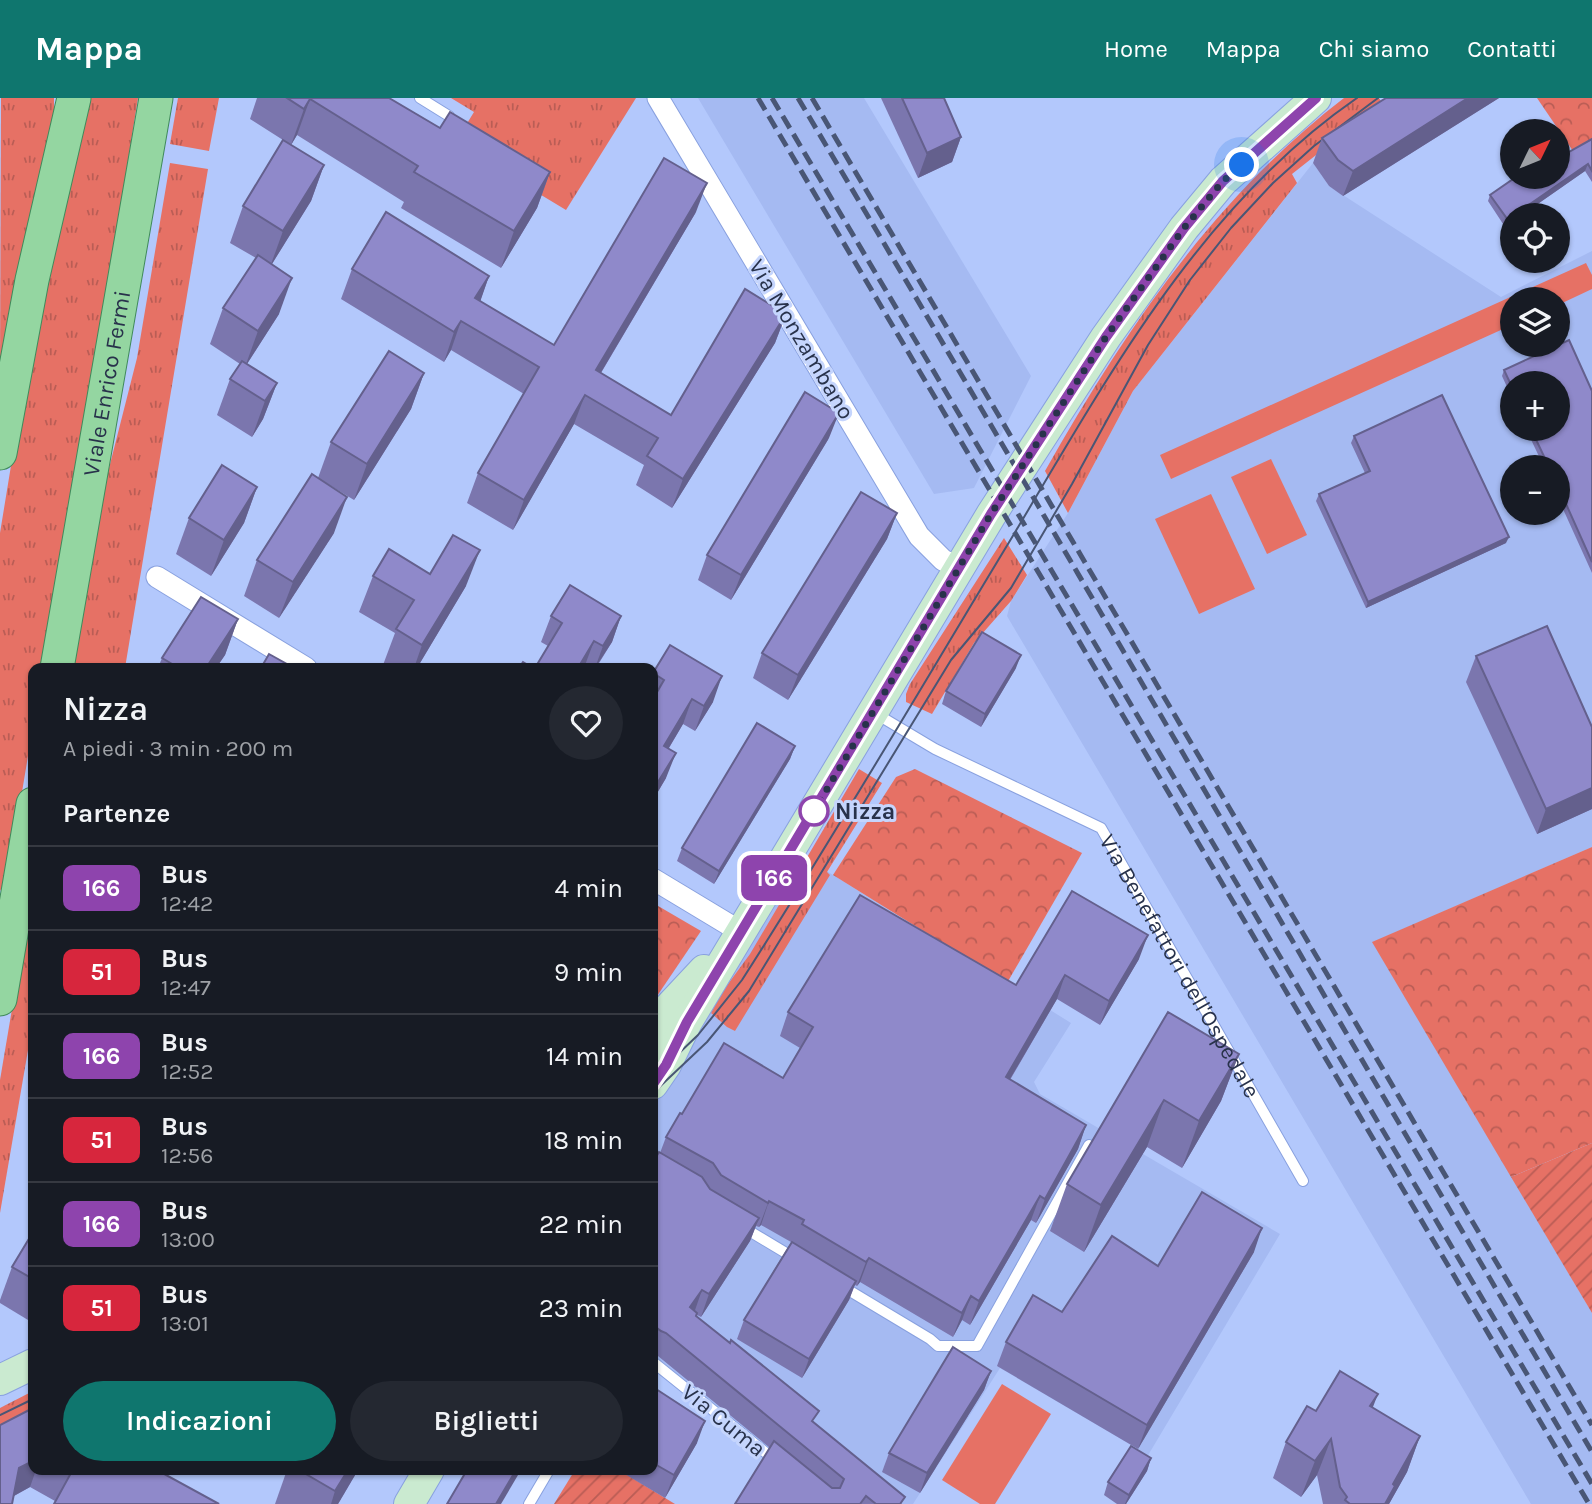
<!DOCTYPE html>
<html lang="it">
<head>
<meta charset="utf-8">
<style>
  :root { --surface:#171b24; --page:#242831; --text:#f1f3f6; --muted:#9ea1a6; --line:#363941; --accent:#0f766e }
  body { margin:0; font-family:Karla,sans-serif; background:var(--page); color:var(--text); height:100vh; display:flex; flex-direction:column; font-size:26px; white-space:nowrap }
  * { box-sizing:border-box; margin:0 }
  p { font-size:23px; color:var(--muted) }
  .icon { flex:none; width:38px; height:38px; fill:none; stroke:currentColor; stroke-width:2; stroke-linecap:round; stroke-linejoin:round }
  .map { position:relative; flex:1; overflow:hidden }
  .panel { position:absolute; left:28px; top:565px; width:630px; height:812px; display:flex; flex-direction:column; background:var(--surface); border-radius:14px; box-shadow:0 2px 5px #0004 }
  .panel>* { flex:none }
  .badge { padding:0 14px; border-radius:10px; font-size:24px; line-height:46px }
  .needle { width:46px; rotate:47deg }
  .buttons { position:absolute; left:1500px; top:21px; display:grid; gap:14px }
  .buttons a { display:grid; place-items:center; width:70px; height:70px; border-radius:50%; background:var(--surface); box-shadow:0 2px 5px #0004; font-size:35px }
  .you { position:absolute; width:35px; height:35px; margin:-18px; border:5px solid #fff; border-radius:50%; background:#1a73e8; box-shadow:0 0 0 10px #1a73e833 }
  .map>.badge { position:absolute; translate:-50% -50%; box-shadow:0 0 0 4px #fff }
  h2 { padding:0 35px; font-size:26px; line-height:63px }
  .round { display:grid; place-items:center; flex:none; width:74px; height:74px; border-radius:37px; background:var(--page) }
  .head { display:flex; align-items:center; justify-content:space-between; height:119px; padding:0 35px }
  h1 { font-size:33px; font-weight:600; line-height:52px }
  .action { display:flex; gap:14px; margin-top:auto; padding:14px 35px }
  .action a { flex:1; height:80px; border-radius:42px; background:var(--accent); color:#fff; font-size:28px; font-weight:600; line-height:80px; text-align:center }
  .action a+a { background:var(--page); color:var(--text) }
  ul { padding:0; list-style:none }
  li { display:flex; align-items:center; gap:21px; height:84px; padding:0 35px; border-top:2px solid var(--line) }
  li div { flex:1 }
  li b { display:block; font-size:26px }
  li em { font-style:normal }
  li .badge { min-width:77px; font-weight:700; text-align:center }
  header { display:flex; align-items:center; gap:42px; box-sizing:border-box; height:98px; padding:0 35px; background:var(--accent); color:#fff }
  header strong { font-size:33px }
  nav { display:flex; gap:38px; margin-inline-start:auto; font-size:24px }
  .map>svg:first-child { display:block }
  .built { fill:#a5baf2; fill-rule:evenodd }
  .grass { fill:url(#grass-tufts) }
  .forest { fill:url(#forest-crowns) }
  .garden { fill:url(#garden-furrows) }
  .pitch { fill:#e67165 }
  .lines { fill:none; stroke-linecap:round; stroke-linejoin:round }
  .service-casing { stroke:#89a1df; stroke-width:12 }
  .minor-casing { stroke:#89a1df; stroke-width:23 }
  .secondary-casing { stroke:#89a1df; stroke-width:32 }
  .primary-casing { stroke:#408a5b; stroke-width:35 }
  .service { stroke:#fff; stroke-width:10 }
  .minor { stroke:#fff; stroke-width:21 }
  .secondary { stroke:#caead0; stroke-width:30 }
  .primary { stroke:#94d6a1; stroke-width:33 }
  .tram { stroke:#495675; stroke-width:2 }
  .rail { stroke:#495675; stroke-width:5; stroke-dasharray:14 7; stroke-linecap:butt }
  .wall { fill:#7b76ae }
  .shaded-wall { fill:#64608d }
  .building { fill:#8f89ca; stroke:#64608d; stroke-width:2 }
  .line-casing { stroke:#fff; stroke-width:16 }
  .line { stroke:#8e44ad; stroke-width:10 }
  .walk { stroke:#28324b; stroke-width:7; stroke-dasharray:0 12.6 }
  .stop-dot { fill:#fff; stroke:#8e44ad; stroke-width:3.5 }
  .labels { text-anchor:middle; stroke-width:6; stroke-linejoin:round; paint-order:stroke }
  .street-label { font-size:23px; fill:#28324b; stroke:#c5d5fd }
  .stop-label { font-size:23px; font-weight:bold; fill:#28324b; stroke:#c5d5fd; text-anchor:start }
</style>
</head>
<body>
<header>
<strong>Mappa</strong>
<nav><a>Home</a><a>Mappa</a><a>Chi siamo</a><a>Contatti</a></nav>
</header>
<div class="map">
<svg width="1592" height="1406" viewBox="0 0 1592 1406">
  <defs>
    <pattern id="grass-tufts" width="24" height="20" patternUnits="userSpaceOnUse" patternTransform="scale(1.75)"><rect width="24" height="20" fill="#e67165"/><path d="M3 7l-1-3M5 7V3M7 7l1-3M15 17l-1-3M17 17v-4M19 17l1-3" fill="none" stroke="#ba5d55"/></pattern>
    <pattern id="forest-crowns" width="20" height="18" patternUnits="userSpaceOnUse" patternTransform="scale(1.75)"><rect width="20" height="18" fill="#e67165"/><path d="M2 6a3 3 0 1 1 6 0M12 15a3 3 0 1 1 6 0" fill="none" stroke="#ba5d55"/></pattern>
    <pattern id="garden-furrows" width="10" height="10" patternUnits="userSpaceOnUse" patternTransform="scale(1.75)"><rect width="10" height="10" fill="#e67165"/><path d="M-1 1l2-2M0 10L10 0M9 11l2-2" fill="none" stroke="#ba5d55"/></pattern>
  </defs>
  <rect width="100%" height="100%" fill="#b3c8fc"/>
  <!-- built -->
  <g class="built">
    <path d="M698,0H864L1031,278L974,390L934,396Z"/>
    <path d="M1313,65L1329,88L1501,199L1592,153V749L1373,844L1592,1215V1406H1531L1007,518L1011,503L1068,415L1133,293ZM1512,201H1558V247H1512ZM1512,285H1558V331H1512ZM1512,369H1558V415H1512Z"/>
    <path d="M796,754L1071,925L1034,984L1040,996L1280,1136L1147,1359L1138,1351L1000,1270L913,1406H833L653,1261V990Z"/>
  </g>
  <!-- grass -->
  <g class="grass">
    <path d="M1,0H54V12L0,274Z"/>
    <path d="M87,0H138L86,327L43,570H33V628L8,778L0,793V435L17,331Z"/>
    <path d="M178,0H219L209,53L170,46Z"/>
    <path d="M451,0H636L566,112L455,45L474,14Z"/>
    <path d="M1344,0H1379L1382,5L1292,76L1297,85L1133,293L1068,415L1045,373C1124,233 1215,99 1344,0Z"/>
    <path d="M170,65L208,71L125,570H69L106,382L137,260Z"/>
    <path d="M1004,440L1027,477L1011,503L974,545L932,616L906,604V596L910,586Z"/>
    <path d="M859,671L882,685L827,774L830,777L735,933L727,929L711,915L720,897L750,856Z"/>
    <path d="M33,787V923L0,1115V982Z"/>
    <path d="M33,1293V1322L0,1338V1310Z"/>
  </g>
  <!-- forest -->
  <g class="forest">
    <path d="M1537,0H1592V46L1575,56Z"/>
    <path d="M915,671L1082,755L1007,885L833,777L896,679Z"/>
    <path d="M1592,749V1045L1511,1079L1372,844Z"/>
    <path d="M653,805L701,833L653,904Z"/>
  </g>
  <!-- garden -->
  <g class="garden">
    <path d="M1592,1045V1215L1511,1079Z"/>
    <path d="M575,1372H619L675,1406H554Z"/>
  </g>
  <!-- pitch -->
  <g class="pitch">
    <path d="M1586,165L1592,177V191L1558,207V201H1512V227L1171,381L1160,357Z"/>
    <path d="M1271,361L1307,437L1267,456L1231,379Z"/>
    <path d="M1211,396L1255,491L1199,516L1155,421Z"/>
    <path d="M1002,1286L1051,1316L995,1406H980L942,1382Z"/>
  </g>
  <g class="lines">
    <!-- service casing -->
    <g class="service-casing">
      <g id="service">
        <path d="M420,0L449,18"/>
        <path id="s1" d="M873,614L935,651L1101,730L1303,1083"/>
        <path d="M741,1128L796,1161"/>
        <path d="M840,1187L930,1241L938,1248H977L1089,1047"/>
        <path d="M653,1264L776,1363"/>
        <path d="M529,1406L549,1372"/>
      </g>
    </g>
    <!-- minor casing -->
    <g class="minor-casing">
      <g id="minor">
        <path d="M658,0L919,438L943,462L959,470"/>
        <path d="M157,479L306,570"/>
        <path d="M653,781L741,834"/>
      </g>
    </g>
    <!-- secondary casing -->
    <g class="secondary-casing">
      <g id="secondary">
        <path d="M653,942L660,919L704,872"/>
        <path d="M653,986L666,967L687,924L741,834L991,417L1106,239L1184,130L1223,83L1316,0"/>
        <path d="M0,1282L33,1266"/>
        <path d="M409,1406L429,1372"/>
      </g>
    </g>
    <!-- primary casing -->
    <g class="primary-casing">
      <g id="primary">
        <path d="M0,355L32,182L74,0"/>
        <path id="s2" d="M57,570L156,0"/>
        <path d="M0,901L33,706"/>
      </g>
    </g>
    <!-- service -->
    <use href="#service" class="service"/>
    <!-- minor -->
    <use href="#minor" class="minor"/>
    <!-- secondary -->
    <use href="#secondary" class="secondary"/>
    <!-- primary -->
    <use href="#primary" class="primary"/>
    <!-- tram -->
    <g class="tram">
      <path d="M653,980L698,937L742,882C835,737 922,588 1011,441C1106,282 1200,108 1357,0"/>
      <path d="M653,995L707,944L749,893L951,562L1011,490L1072,386L1148,247L1190,182L1231,130L1273,85L1314,48L1378,0"/>
      <path d="M0,1317L33,1301"/>
    </g>
    <!-- rail -->
    <g class="rail">
      <path d="M758,0L1589,1406"/>
      <path d="M772,0L1592,1386"/>
      <path d="M798,0C1065,450 1326,903 1592,1354"/>
      <path d="M812,0L1592,1327"/>
    </g>
  </g>
  <!-- wall -->
  <g class="wall">
    <path d="M257,0H389L440,30L550,74L537,110L501,170L401,110L404,104L297,37L291,47L324,67L311,103L272,166L279,216L247,266L277,285L263,321L252,339L217,317L230,281L240,266L210,246L223,210L256,160L230,145L243,108L283,42L250,21Z"/>
    <path d="M881,0H944L961,39L952,64L918,80Z"/>
    <path d="M1386,0H1499L1343,98L1329,88L1313,65L1322,40Z"/>
    <path d="M1592,41V84L1585,73L1522,117H1512L1505,129L1488,103L1490,97Z"/>
    <path d="M696,114L601,275L671,317L786,216L775,245L672,410L636,387L644,367L574,326L513,432L467,405L478,375L524,296L451,252L444,264L341,201L352,171L489,178L480,203L554,247Z"/>
    <path d="M1504,272L1592,293V475L1558,400V369H1544L1526,331H1558L1512,285V300L1502,278Z"/>
    <path d="M424,275L411,311L354,402L318,380L331,344Z"/>
    <path d="M1354,338L1506,445L1366,510L1316,403L1319,396L1365,375L1351,345Z"/>
    <path d="M829,340L731,502L698,482L707,457Z"/>
    <path d="M257,389L244,425L211,478L176,456L189,420Z"/>
    <path d="M897,415L887,441L788,602L753,580L762,555Z"/>
    <path d="M334,435L279,520L244,498L257,462Z"/>
    <path d="M430,476L466,488L417,570H388L383,567L395,535L359,514L373,478Z"/>
    <path d="M551,518H621L612,544L596,570H589L585,568L584,570H535L548,548L541,544Z"/>
    <path d="M238,521L225,557L216,570H158L162,560Z"/>
    <path d="M670,547L713,604L695,633L683,626L669,650L666,680L653,702V577Z"/>
    <path d="M1476,558L1592,629V711L1537,736L1466,584Z"/>
    <path d="M1016,570L981,629L942,606L946,593Z"/>
    <path d="M795,648L790,661L714,786L677,763L682,750Z"/>
    <path d="M1139,861L1100,927L1057,901L1010,982L1086,1027L1078,1051L1036,1125L1031,1122L970,1227L962,1222L953,1239L860,1184L857,1188L855,1187L849,1202L802,1280L737,1241L744,1222L791,1144L761,1127L759,1129L756,1128L750,1143L701,1219L697,1217L696,1218L902,1406H735L770,1350L658,1258L653,1256V1064L660,1055L666,1039L682,1016L783,980L800,950L780,938L788,914L1016,887Z"/>
    <path d="M1168,914L1239,956L1221,1003L1182,1070L1147,1049L1084,1154L1050,1133L1067,1086Z"/>
    <path d="M33,1077V1090L29,1088Z"/>
    <path d="M33,1134V1225L0,1205V1202L12,1169Z"/>
    <path d="M1254,1154L1138,1351L997,1268L1006,1244L1158,1168Z"/>
    <path d="M991,1273L984,1292L920,1395L882,1374L889,1355Z"/>
    <path d="M653,1297L697,1345L665,1400L618,1372H653Z"/>
    <path d="M1373,1310L1420,1338L1407,1374L1389,1406H1323L1317,1377L1301,1399L1273,1380L1286,1344L1316,1313Z"/>
    <path d="M1151,1360L1147,1373L1126,1406H1117L1104,1397L1108,1384Z"/>
    <path d="M33,1372H157L55,1403L30,1389L0,1406Z"/>
    <path d="M287,1372H358L338,1406H275Z"/>
  </g>
  <!-- shaded-wall -->
  <g class="shaded-wall">
    <path d="M1468,0H1499L1343,98L1353,73Z"/>
    <path d="M310,1L297,37L291,47L304,11Z"/>
    <path d="M961,39L952,64L918,80L927,55Z"/>
    <path d="M1588,66L1585,73L1522,117H1514Z"/>
    <path d="M324,67L311,103L270,169L283,133Z"/>
    <path d="M550,74L537,110L501,170L514,133Z"/>
    <path d="M707,85L696,114L587,298L596,272Z"/>
    <path d="M1512,119V124L1505,129L1508,122Z"/>
    <path d="M489,178L479,207L475,200Z"/>
    <path d="M292,180L279,216L245,269L258,233Z"/>
    <path d="M786,216L775,245L672,410L683,381Z"/>
    <path d="M461,223L451,252L444,264L454,234Z"/>
    <path d="M424,275L411,311L354,402L367,366Z"/>
    <path d="M277,285L263,321L252,339L265,303Z"/>
    <path d="M585,297L574,326L513,432L524,402Z"/>
    <path d="M839,315L829,340L731,502L741,477Z"/>
    <path d="M257,389L244,425L211,478L224,442Z"/>
    <path d="M347,399L334,435L279,520L293,484Z"/>
    <path d="M897,415L887,441L788,602L798,577Z"/>
    <path d="M1509,439L1506,445L1366,510L1368,504Z"/>
    <path d="M480,452L466,488L417,570H414L422,547Z"/>
    <path d="M621,518L612,544L595,570L603,548Z"/>
    <path d="M238,521L225,557L216,570H206Z"/>
    <path d="M594,543L584,570H578Z"/>
    <path d="M1021,557L1016,570L981,629L985,616Z"/>
    <path d="M722,578L713,604L695,633L704,608Z"/>
    <path d="M692,601L683,626L655,673L664,648Z"/>
    <path d="M795,648L790,661L714,786L719,773Z"/>
    <path d="M676,655L666,680L653,702V698L658,684Z"/>
    <path d="M1592,690V711L1537,736L1546,711Z"/>
    <path d="M1148,837L1139,861L1100,927L1109,903Z"/>
    <path d="M1065,877L1057,901L997,1003L1006,979Z"/>
    <path d="M1239,956L1221,1003L1182,1070L1199,1023Z"/>
    <path d="M1164,1002L1147,1049L1084,1154L1101,1107Z"/>
    <path d="M1086,1027L1078,1051L1036,1125L1045,1101Z"/>
    <path d="M1040,1098L1031,1122L970,1227L979,1203Z"/>
    <path d="M769,1103L761,1127L759,1129L768,1105Z"/>
    <path d="M759,1120L750,1143L701,1219L709,1196Z"/>
    <path d="M1262,1130L1254,1154L1138,1351L1147,1327Z"/>
    <path d="M869,1160L860,1184L857,1188L866,1164Z"/>
    <path d="M856,1183L849,1202L802,1280L809,1261Z"/>
    <path d="M702,1192L694,1215L690,1209Z"/>
    <path d="M971,1198L962,1222L953,1239L962,1215Z"/>
    <path d="M991,1273L984,1292L920,1395L927,1375Z"/>
    <path d="M1378,1296L1364,1332L1370,1308Z"/>
    <path d="M705,1323L697,1345L665,1400L674,1377Z"/>
    <path d="M1420,1338L1407,1374L1389,1406H1385L1393,1386Z"/>
    <path d="M1331,1341L1317,1377L1301,1399L1315,1363Z"/>
    <path d="M1151,1360L1147,1373L1126,1406H1125L1129,1397Z"/>
    <path d="M33,1363V1372H36L30,1389L8,1401L19,1370Z"/>
    <path d="M348,1372H358L338,1406H331L335,1393Z"/>
    <path d="M516,1372H521L501,1406H496Z"/>
  </g>
  <!-- building -->
  <g class="building">
    <path d="M287,0H389L440,30L450,14L550,74L514,133L414,74L418,68L310,1L304,11Z"/>
    <path d="M902,0H944L961,39L927,55Z"/>
    <path d="M1386,0H1468L1353,73L1338,62L1322,40Z"/>
    <path d="M1592,41V73L1588,66L1514,117H1512V119L1508,122L1490,97L1516,79H1558V56L1560,59Z"/>
    <path d="M283,42L324,67L283,133L243,108Z"/>
    <path d="M664,60L707,85L596,272L671,317L745,191L786,216L683,381L647,358L658,340L585,297L524,402L478,375L539,269L461,223L454,234L352,171L386,114L489,178L475,200L554,247Z"/>
    <path d="M258,157L292,180L258,233L223,210Z"/>
    <path d="M1569,242L1592,293V464L1558,388V369H1549L1531,331H1558V285H1512V289L1504,272Z"/>
    <path d="M389,253L424,275L367,366L331,344Z"/>
    <path d="M242,263L277,285L265,303L230,281Z"/>
    <path d="M805,294L839,315L741,477L707,457Z"/>
    <path d="M1442,297L1509,439L1368,504L1319,396L1370,373L1354,338Z"/>
    <path d="M222,367L257,389L224,442L189,420Z"/>
    <path d="M312,376L347,399L293,484L257,462Z"/>
    <path d="M861,394L897,415L798,577L762,555Z"/>
    <path d="M453,437L480,452L422,547L396,531L414,502L373,478L389,451L430,476Z"/>
    <path d="M570,487L621,518L603,548L594,543L578,570H535L562,525L551,518Z"/>
    <path d="M201,499L238,521L206,570H179L162,560Z"/>
    <path d="M1547,528L1592,629V690L1546,711L1476,558Z"/>
    <path d="M982,534L1021,557L985,616L946,593Z"/>
    <path d="M670,547L722,578L704,608L692,601L664,648L676,655L658,684L653,681V601L664,582L653,575Z"/>
    <path d="M269,556L294,570H261Z"/>
    <path d="M523,564L533,570H519Z"/>
    <path d="M757,625L795,648L719,773L682,750Z"/>
    <path d="M1072,793L1148,837L1109,903L1065,877L1006,979L1086,1027L1045,1101L1040,1098L979,1203L971,1198L962,1215L869,1160L866,1164L802,1126L804,1122L769,1103L768,1105L721,1077L713,1065L666,1039L680,1015L682,1016L724,945L783,980L813,929L788,914L860,797L1016,887Z"/>
    <path d="M1168,914L1239,956L1199,1023L1164,1002L1101,1107L1067,1086Z"/>
    <path d="M659,1054L702,1079L710,1091L759,1120L709,1196L702,1192L690,1209L697,1215L696,1218L730,1245L731,1242L819,1313L812,1323L905,1399L900,1406H876L866,1398L860,1406H735L774,1343L832,1390H840L844,1381L666,1235L661,1233L653,1227V1064Z"/>
    <path d="M1202,1094L1262,1130L1147,1327L1006,1244L1033,1197L1062,1214L1112,1138L1158,1168Z"/>
    <path d="M33,1134V1181L12,1169Z"/>
    <path d="M792,1144L856,1183L809,1261L744,1222Z"/>
    <path d="M953,1249L991,1273L927,1375L889,1355Z"/>
    <path d="M1340,1273L1378,1296L1370,1308L1420,1338L1393,1386L1395,1388L1385,1406H1350L1345,1402L1347,1399L1340,1389L1331,1341L1315,1363L1286,1344L1307,1308L1316,1313Z"/>
    <path d="M656,1291L705,1323L674,1377L653,1365V1297Z"/>
    <path d="M33,1310V1363L19,1370L12,1406H0V1327Z"/>
    <path d="M1131,1348L1151,1360L1129,1397L1108,1384Z"/>
    <path d="M65,1372H157L219,1406H54L71,1375Z"/>
    <path d="M299,1372H348L335,1393Z"/>
    <path d="M467,1372H516L496,1406H447Z"/>
  </g>
  <g class="lines">
    <!-- line casing -->
    <g class="line-casing">
      <path id="line" d="M653,986L666,967L687,924L741,834L991,416L1106,239L1184,130L1223,83L1316,0"/>
    </g>
    <!-- line -->
    <use href="#line" class="line"/>
    <!-- walk -->
    <path class="walk" d="M814,713L991,416L1106,239L1184,130L1223,83L1242,67"/>
  </g>
  <!-- markers -->
  <circle class="stop-dot" cx="814" cy="713" r="14"/>
  <g class="labels">
    <!-- street labels -->
    <g class="street-label">
      <text transform="translate(802 241) rotate(59)" y="8">Via Monzambano</text>
      <text dy="8" stroke="none"><textPath href="#s2" startOffset="289">Viale Enrico Fermi</textPath></text>
      <text dy="8" stroke="none"><textPath href="#s1" startOffset="415">Via Benefattori dell'Ospedale</textPath></text>
      <text transform="translate(724 1322) rotate(39)" y="8">Via Cuma</text>
    </g>
    <!-- stop labels -->
    <g class="stop-label">
      <text x="835" y="721">Nizza</text>
    </g>
  </g>
</svg>
<div class="buttons">
<a><svg class="needle" viewBox="-14 -14 28 28"><path d="M0-13l5 13h-10z" fill="#e53935"/><path d="M0 13l5-13h-10z" fill="#9ea1a6"/></svg></a>
<a><svg class="icon" aria-label="locate" viewBox="0 0 24 24"><circle cx="12" cy="12" r="6"/><path d="M12 2v4M12 18v4M2 12h4M18 12h4"/></svg></a>
<a><svg class="icon" aria-label="layers" viewBox="0 0 24 24"><path d="M12 4l9 5-9 5-9-5zM3 14l9 5 9-5"/></svg></a>
<a>+</a>
<a>−</a>
</div>
<div class="you" style="left:1242px;top:67px"></div>
<b class="badge" style="left:774px;top:780px;background:#8e44ad;color:#fff">166</b>
<section class="panel">
<div class="head"><div><h1>Nizza</h1><p>A piedi · 3 min · 200 m</p></div><a class="round"><svg class="icon" aria-label="heart" viewBox="0 0 24 24"><path d="M12 20l-8-8c-3-5 5-10 8-4 3-6 11-1 8 4z"/></svg></a></div>
<h2>Partenze</h2>
<ul>
<li><span class="badge" style="background:#8e44ad;color:#fff">166</span><div><b>Bus</b><p>12:42</p></div><em>4 min</em></li>
<li><span class="badge" style="background:#d7263d;color:#fff">51</span><div><b>Bus</b><p>12:47</p></div><em>9 min</em></li>
<li><span class="badge" style="background:#8e44ad;color:#fff">166</span><div><b>Bus</b><p>12:52</p></div><em>14 min</em></li>
<li><span class="badge" style="background:#d7263d;color:#fff">51</span><div><b>Bus</b><p>12:56</p></div><em>18 min</em></li>
<li><span class="badge" style="background:#8e44ad;color:#fff">166</span><div><b>Bus</b><p>13:00</p></div><em>22 min</em></li>
<li><span class="badge" style="background:#d7263d;color:#fff">51</span><div><b>Bus</b><p>13:01</p></div><em>23 min</em></li>
</ul>
<div class="action"><a>Indicazioni</a><a>Biglietti</a></div>
</section>
</div>
</body>
</html>
